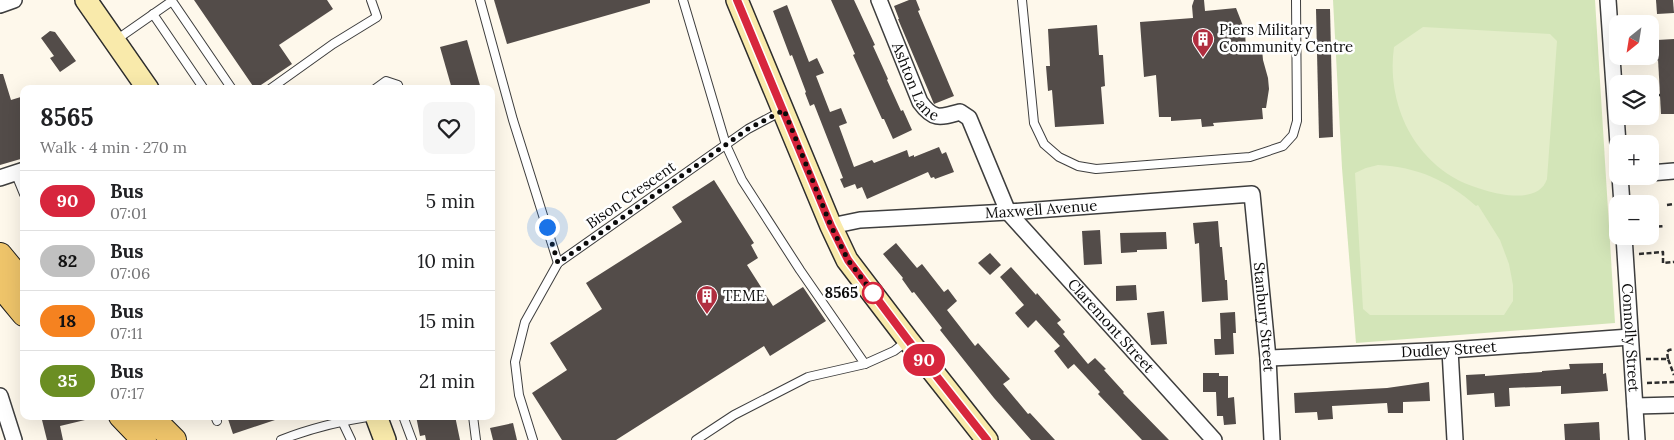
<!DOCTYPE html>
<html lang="en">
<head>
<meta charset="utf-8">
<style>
  :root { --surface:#fff; --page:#f6f6f6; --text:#202124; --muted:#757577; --line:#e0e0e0 }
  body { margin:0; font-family:Lora,serif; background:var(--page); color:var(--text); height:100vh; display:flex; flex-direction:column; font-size:19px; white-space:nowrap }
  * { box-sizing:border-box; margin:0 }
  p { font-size:16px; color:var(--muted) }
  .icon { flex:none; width:28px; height:28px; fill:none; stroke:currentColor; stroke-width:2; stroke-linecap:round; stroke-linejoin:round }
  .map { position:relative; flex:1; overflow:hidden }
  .panel { position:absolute; left:20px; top:85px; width:475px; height:335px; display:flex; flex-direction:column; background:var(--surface); border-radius:10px; box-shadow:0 5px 20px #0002 }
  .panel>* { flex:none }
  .badge { padding:0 10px; border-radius:16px; font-size:18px; line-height:32px }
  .needle { width:32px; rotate:210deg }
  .fabs { position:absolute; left:1609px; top:15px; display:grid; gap:10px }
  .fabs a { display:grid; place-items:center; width:50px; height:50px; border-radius:10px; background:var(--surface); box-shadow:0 5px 20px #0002; font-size:25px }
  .you { position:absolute; width:25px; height:25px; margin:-12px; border:4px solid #fff; border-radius:50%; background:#1a73e8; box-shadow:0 0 0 8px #1a73e833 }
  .map>.badge { position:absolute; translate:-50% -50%; box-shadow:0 0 0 2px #fff }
  .round { display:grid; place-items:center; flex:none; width:52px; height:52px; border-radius:10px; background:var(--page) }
  .headline { display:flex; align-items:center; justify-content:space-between; height:85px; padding:0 20px }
  h1 { font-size:24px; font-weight:800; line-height:38px }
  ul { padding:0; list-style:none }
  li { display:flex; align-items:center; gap:15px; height:60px; padding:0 20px; border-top:1px solid var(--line) }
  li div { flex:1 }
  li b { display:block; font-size:19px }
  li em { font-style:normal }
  li .badge { min-width:55px; font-weight:700; text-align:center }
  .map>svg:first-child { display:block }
  .green { fill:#d3e5b8 }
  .pitch { fill:#e3edc9 }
  .building { fill:#534c49 }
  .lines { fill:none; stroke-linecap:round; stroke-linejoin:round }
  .lane-casing { stroke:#3e3e3e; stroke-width:10 }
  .street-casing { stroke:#3e3e3e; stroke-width:18 }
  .secondary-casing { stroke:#2d2d2d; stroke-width:24 }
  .primary-casing { stroke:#1c1c1c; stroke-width:26 }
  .path { stroke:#2d2d2d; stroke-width:2.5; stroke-dasharray:5 2.5; stroke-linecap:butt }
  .lane { stroke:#fff; stroke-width:8 }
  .street { stroke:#fff; stroke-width:15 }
  .secondary { stroke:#f9eaab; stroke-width:21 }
  .primary { stroke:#eec46a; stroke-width:24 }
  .line-casing { stroke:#fff; stroke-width:11 }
  .line { stroke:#d7263d; stroke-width:8 }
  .walk { stroke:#0b0b0b; stroke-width:5; stroke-dasharray:0 9 }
  .stop-dot { fill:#fff; stroke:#d7263d; stroke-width:2.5 }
  .labels { text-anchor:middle; stroke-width:5; stroke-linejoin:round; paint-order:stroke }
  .poi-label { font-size:15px; fill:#0b0b0b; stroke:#fff; text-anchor:start }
  .street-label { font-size:15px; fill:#0b0b0b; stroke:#fff }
  .stop-label { font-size:15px; font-weight:bold; fill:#0b0b0b; stroke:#fff; text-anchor:end }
</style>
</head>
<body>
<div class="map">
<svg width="1674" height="440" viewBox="0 0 1674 440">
  <rect width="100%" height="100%" fill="#fef8eb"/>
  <!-- green -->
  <path class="green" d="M1333,0H1595L1615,323L1356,343L1342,168Z"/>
  <!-- pitch -->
  <g class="pitch">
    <path d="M1423,27L1550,34L1557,41L1547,179C1537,210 1478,190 1458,180C1444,173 1429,160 1420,148C1398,120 1389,82 1394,47Z"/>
    <path d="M1378,165C1417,167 1447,180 1476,206L1478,205L1500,240L1509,264L1513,285V301L1504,315H1370L1363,309L1355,173L1366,168Z"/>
  </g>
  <!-- building -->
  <g class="building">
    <path d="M194,0H327L333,9L279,45L292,64L255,89Z"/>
    <path d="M494,0H650V3L507,44Z"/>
    <path d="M831,0H854L875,45L873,46L888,79L887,80L901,111L903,110L912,130L893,139L884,119H882L853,55L855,54Z"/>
    <path d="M909,0H916L920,10L918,11L954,96L934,104L898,19H899L894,6Z"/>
    <path d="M1194,0H1204L1205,11L1236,8L1245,31L1246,50L1262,49L1263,60L1268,78L1269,89L1266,108H1262L1263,119L1213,123L1214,126L1202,127L1201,119L1171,121V117H1159L1156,75L1144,77L1140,22L1193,18L1192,6Z"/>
    <path d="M1656,0H1673L1674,13L1657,14Z"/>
    <path d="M787,5L809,62L817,58L824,73L816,76L830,112L841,108L847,123L839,126L854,167L872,160L874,163L907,150L909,157L914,155V157L939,147L942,154L946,152L954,172L935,179L934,177L931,178L928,172L867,199L862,187L857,189L855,184L844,188L840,179L843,178L814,104L810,106L805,93L806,92L792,55L790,56L773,11Z"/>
    <path d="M1316,9H1330L1333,137L1319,138Z"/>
    <path d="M1097,25L1099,55H1103L1105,86L1101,87L1104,124L1055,127L1052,90L1048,91L1046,66H1050L1048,29Z"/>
    <path d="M50,31L55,32L76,61L60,72L50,58L54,56L41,38Z"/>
    <path d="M1674,39V114H1661L1657,40Z"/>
    <path d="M467,40L481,89H452L440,47Z"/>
    <path d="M0,74H3L11,100L24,96V158L0,165Z"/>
    <path d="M714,180L754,243L751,245L758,258L747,265L773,306L803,287L826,321L770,356L764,346L616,440H562L532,393L567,370L550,343L602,309L586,283L682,222L672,207Z"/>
    <path d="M1218,221L1220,247H1222L1225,280H1227L1228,300L1202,302L1199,243L1195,244L1193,223Z"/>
    <path d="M1100,230L1102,264L1084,265L1082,231Z"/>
    <path d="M1166,232L1167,249L1137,250V252L1121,253L1120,233Z"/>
    <path d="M896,243L917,268L922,264L944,292L948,289L957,301L947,310L975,346L978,343L1010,379L1003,384L1028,414L1030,413L1055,440H1031L994,398L940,330L942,328L914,292L912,293L902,279L903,278L883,254Z"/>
    <path d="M990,253L1001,265L990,275L978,263Z"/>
    <path d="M1011,267L1036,295L1037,293L1061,320L1057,323L1065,332L1063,334L1088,364L1095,358L1106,369L1104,370L1124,392L1123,393L1169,440H1142L1098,394L1100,392L1074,364L1068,369L1054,351L1060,346L1036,320L1028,328L1015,313L1024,305L1000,277Z"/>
    <path d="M1136,285L1137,300L1116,301V286Z"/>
    <path d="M1164,311L1167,344L1151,345L1147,313Z"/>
    <path d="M1235,312L1236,333H1233L1234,354L1215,355L1214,339H1221L1220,313Z"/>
    <path d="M1603,363V374L1606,373L1608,391L1561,394V386L1509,388L1510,406L1495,407L1494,393L1467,395L1466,375L1485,374V376L1542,372V371L1570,369L1569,364Z"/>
    <path d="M1203,373H1219V376H1228V398L1234,397L1236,424L1224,425L1223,416H1217L1216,392H1203Z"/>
    <path d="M1429,382L1430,401L1403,402V413H1388L1387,403L1332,406L1333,419L1318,420L1317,412L1295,413L1294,393L1387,388Z"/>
    <path d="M41,416H85V420L60,426L63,440H47Z"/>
    <path d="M227,416H280L281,418L233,434Z"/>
    <path d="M416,416H455L460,440H426L425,435L420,436Z"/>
    <path d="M1599,422L1600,440H1565L1564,424Z"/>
    <path d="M513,423L517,440H493L490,428Z"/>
  </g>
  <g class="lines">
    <!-- lane casing -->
    <g class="lane-casing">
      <g id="lane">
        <path d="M480,0L513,120L558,263"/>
        <path d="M683,0L726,145L742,180L800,270L865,364"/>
        <path d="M1022,0L1034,123L1044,144L1059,157L1078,166L1096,169L1250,157L1283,146L1293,135L1297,121L1296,0"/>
        <path d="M153,14L204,89"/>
        <path d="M116,40L172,1L232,89"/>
        <path d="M270,89L333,44L377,17L371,0"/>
        <path d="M375,89L386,81L398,85L399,89"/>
        <path d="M15,172L24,194"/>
        <path d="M215,416L217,421"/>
        <path d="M403,416L412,440"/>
        <path d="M473,416L476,440"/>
        <path d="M342,421L351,440"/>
        <path d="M281,440C311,428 341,421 373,416"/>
        <path d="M533,440L519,395L515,362L525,322L558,263L748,129L782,111"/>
        <path d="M696,440L734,415L808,377L865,364L894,351L907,341"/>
      </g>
    </g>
    <!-- street casing -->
    <g class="street-casing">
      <g id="street">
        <path id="s1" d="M879,0L920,102C933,120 939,118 960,112L969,118L1008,212L1214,440"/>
        <path d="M1608,0L1618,144"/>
        <path d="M0,5L14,0"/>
        <path d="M1650,173L1674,171"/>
        <path d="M1620,176L1622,204"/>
        <path d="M0,178L24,170"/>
        <path id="s2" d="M831,226L860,220L1008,212L1252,194L1268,358L1272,440"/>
        <path id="s3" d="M1624,236L1637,440"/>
        <path d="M1450,350L1455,440"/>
        <path id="s4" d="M1268,358L1450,350L1630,337"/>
        <path d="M0,396L14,440"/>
        <path d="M1635,406L1674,405"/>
      </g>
    </g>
    <!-- secondary casing -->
    <g class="secondary-casing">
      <g id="secondary">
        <path d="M86,0L148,89"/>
        <path d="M737,0L831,226L847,260L908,340L987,440"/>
        <path d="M376,416L385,440"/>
      </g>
    </g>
    <!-- primary casing -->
    <g class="primary-casing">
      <g id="primary">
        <path d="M0,255L24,284"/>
        <path d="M0,285L24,314"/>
        <path d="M121,416L144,440"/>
        <path d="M150,416L174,440"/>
      </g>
    </g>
    <!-- path -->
    <g class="path">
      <path d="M1627,61L1658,59"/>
      <path d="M1650,96L1660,95"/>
      <path d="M1667,205L1674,204"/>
      <path d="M1650,227L1665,226"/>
      <path d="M1639,254L1663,252V263L1674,262"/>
      <path d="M1646,359H1668L1674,375"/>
      <path d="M1668,359L1667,352L1669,350L1674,349"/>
      <path d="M1647,383L1674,382"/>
    </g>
    <!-- lane -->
    <use href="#lane" class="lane"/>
    <!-- street -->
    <use href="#street" class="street"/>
    <!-- secondary -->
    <use href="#secondary" class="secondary"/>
    <!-- primary -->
    <use href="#primary" class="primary"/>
  </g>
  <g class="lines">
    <!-- line casing -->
    <g class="line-casing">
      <path id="line" d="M737,0L831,226L848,260L908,340L987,440"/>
    </g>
    <!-- line -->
    <use href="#line" class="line"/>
    <!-- walk -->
    <path class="walk" d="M547,227L558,263L748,129L784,110L831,226L848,260L878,300L873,293"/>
  </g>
  <!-- icons -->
  <defs>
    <g id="building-pin" transform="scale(1.125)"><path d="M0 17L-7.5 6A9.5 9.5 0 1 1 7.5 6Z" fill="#b02e3f" stroke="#fff"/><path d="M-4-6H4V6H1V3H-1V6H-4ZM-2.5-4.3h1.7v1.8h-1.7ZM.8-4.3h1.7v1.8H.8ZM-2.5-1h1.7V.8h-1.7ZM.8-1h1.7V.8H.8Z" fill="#fff"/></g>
  </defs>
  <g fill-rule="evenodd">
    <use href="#building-pin" x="1203" y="39"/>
    <use href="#building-pin" x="707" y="296"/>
  </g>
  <!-- markers -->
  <circle class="stop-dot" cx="873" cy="293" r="10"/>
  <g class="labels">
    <!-- poi labels -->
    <g class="poi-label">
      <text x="1219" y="35">Piers Military<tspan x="1219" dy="17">Community Centre</tspan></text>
      <text x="723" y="301">TEME</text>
    </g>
    <!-- street labels -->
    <g class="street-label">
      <text dy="5" stroke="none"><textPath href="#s1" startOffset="90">Ashton Lane</textPath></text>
      <text transform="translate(631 195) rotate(-35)" y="5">Bison Crescent</text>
      <text dy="5" stroke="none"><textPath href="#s2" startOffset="211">Maxwell Avenue</textPath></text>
      <text dy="5" stroke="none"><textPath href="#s2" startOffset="546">Stanbury Street</textPath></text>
      <text dy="5" stroke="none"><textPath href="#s1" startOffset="422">Claremont Street</textPath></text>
      <text dy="5" stroke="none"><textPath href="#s3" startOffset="102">Connolly Street</textPath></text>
      <text dy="5" stroke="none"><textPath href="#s4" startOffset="181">Dudley Street</textPath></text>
    </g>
    <!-- stop labels -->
    <g class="stop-label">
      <text x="858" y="298">8565</text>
    </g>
  </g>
</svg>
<div class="fabs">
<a><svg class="needle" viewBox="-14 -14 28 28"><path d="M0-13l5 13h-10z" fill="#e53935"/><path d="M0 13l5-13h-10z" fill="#757577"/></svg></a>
<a><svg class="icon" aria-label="layers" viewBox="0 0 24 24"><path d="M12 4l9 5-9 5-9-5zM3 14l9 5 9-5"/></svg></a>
<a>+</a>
<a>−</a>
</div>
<div class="you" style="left:547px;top:227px"></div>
<b class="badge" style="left:924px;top:360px;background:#d7263d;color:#fff">90</b>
<section class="panel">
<div class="headline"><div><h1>8565</h1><p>Walk · 4 min · 270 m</p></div><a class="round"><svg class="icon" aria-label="heart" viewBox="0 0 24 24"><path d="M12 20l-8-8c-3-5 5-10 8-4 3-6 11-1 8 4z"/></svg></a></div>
<ul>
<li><span class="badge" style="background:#d7263d;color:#fff">90</span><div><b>Bus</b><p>07:01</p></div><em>5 min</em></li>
<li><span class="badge" style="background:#c0c0c0;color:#111">82</span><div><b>Bus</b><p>07:06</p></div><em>10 min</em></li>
<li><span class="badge" style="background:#f58220;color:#111">18</span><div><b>Bus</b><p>07:11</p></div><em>15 min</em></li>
<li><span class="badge" style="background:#6b8e23;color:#fff">35</span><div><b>Bus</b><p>07:17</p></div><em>21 min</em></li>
</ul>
</section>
</div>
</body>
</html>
